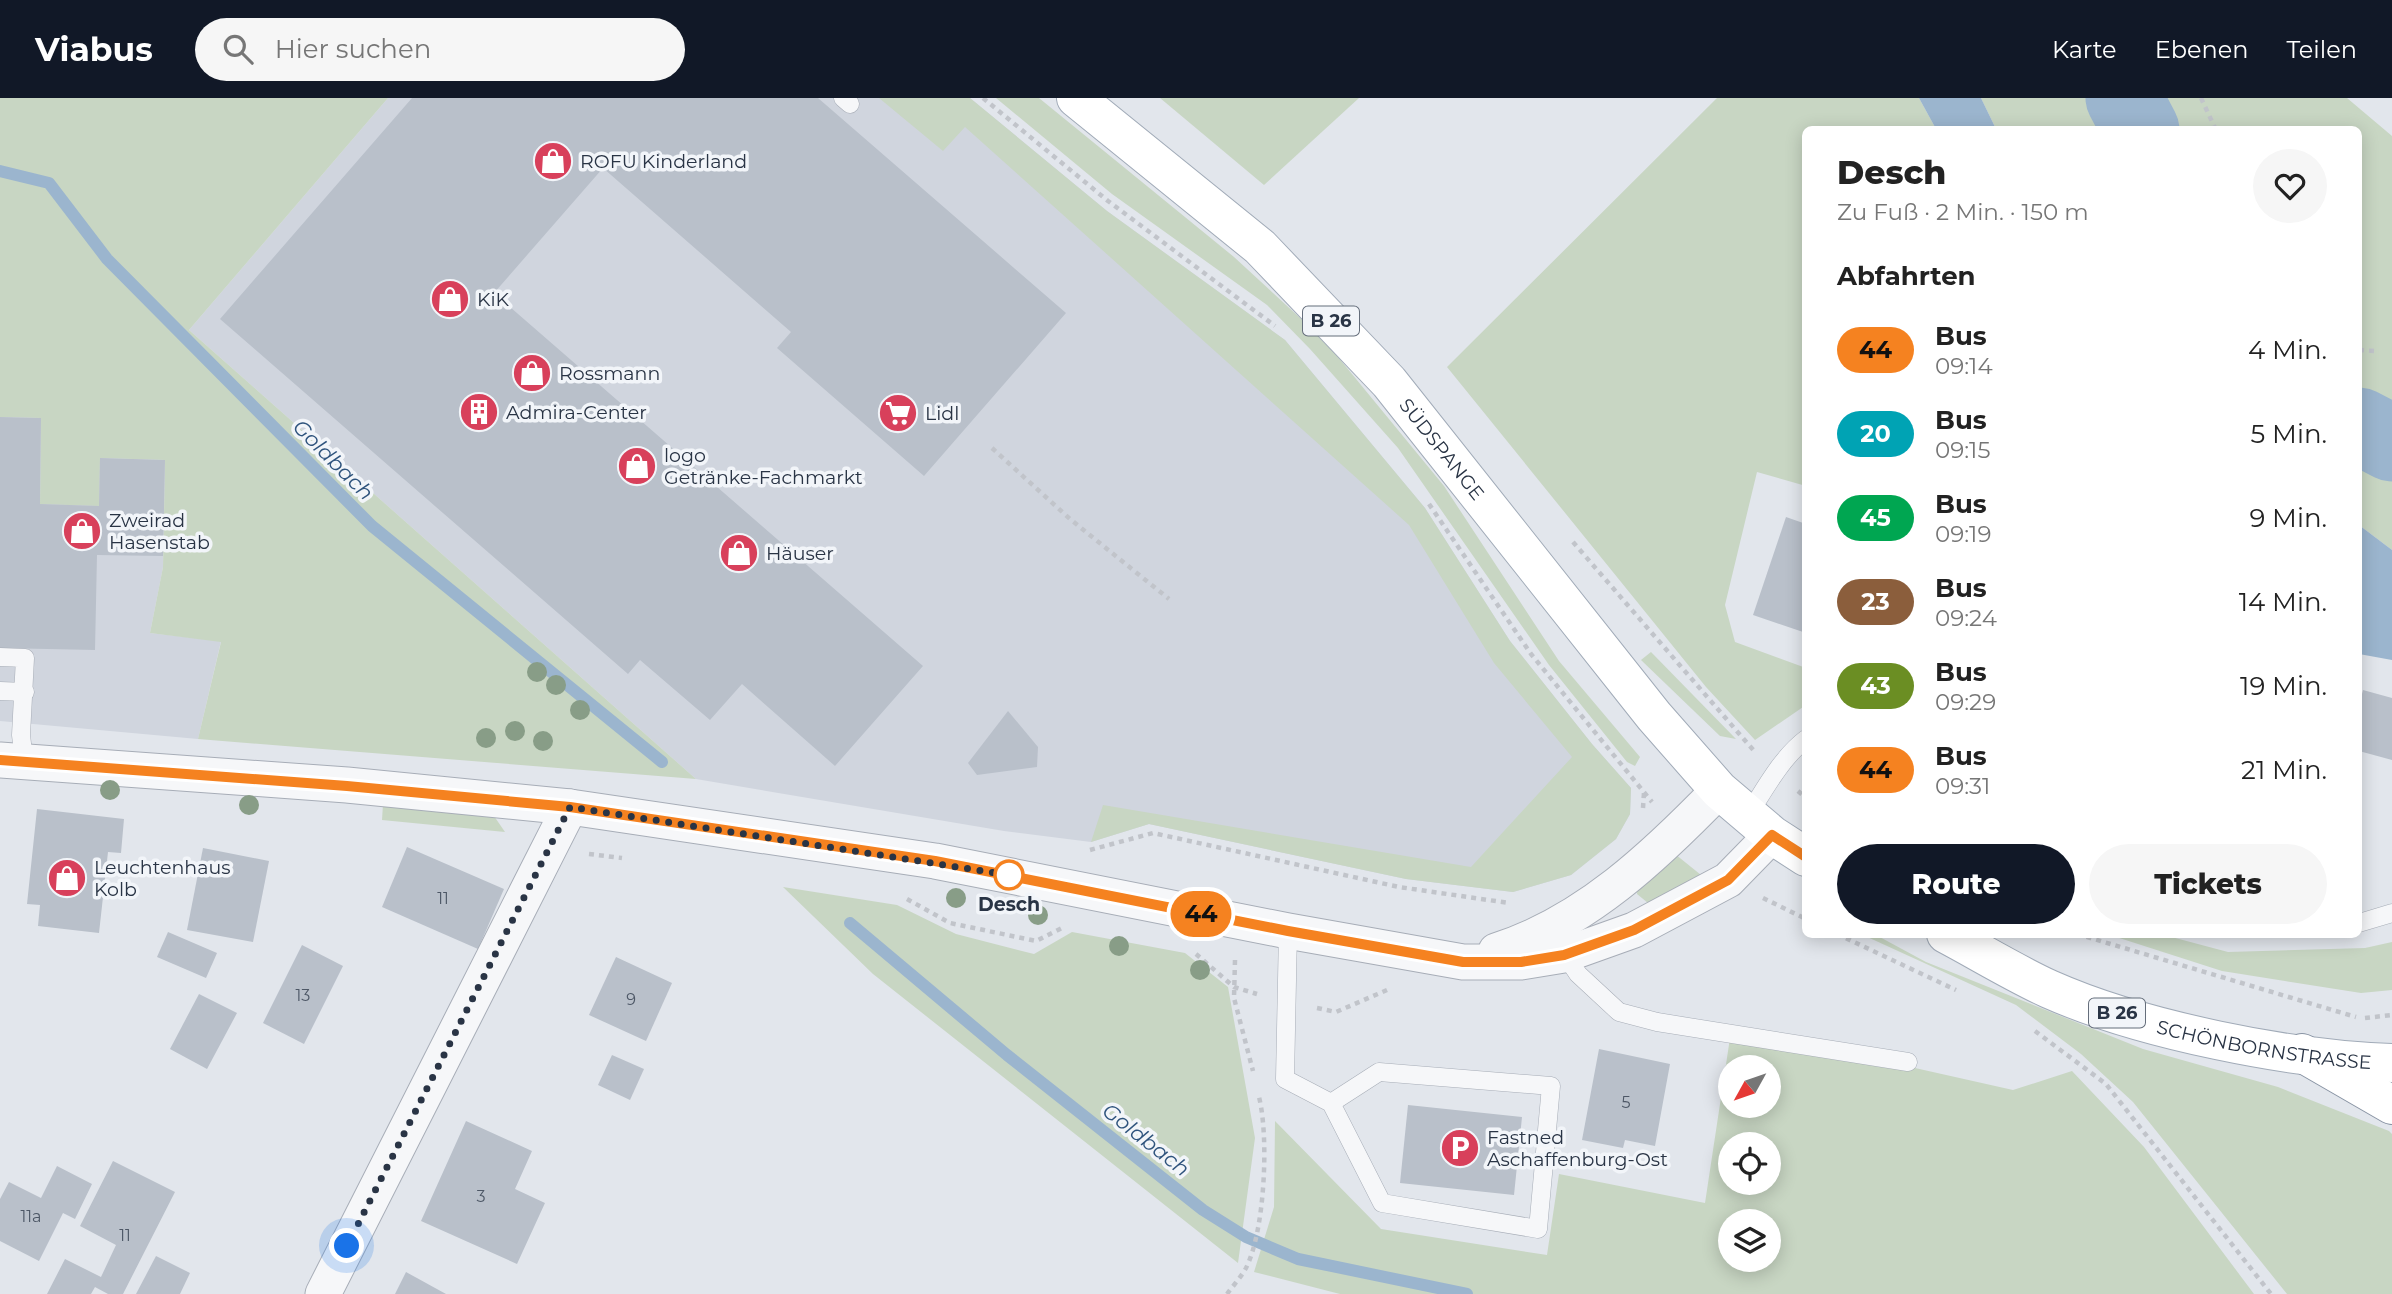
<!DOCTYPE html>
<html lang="de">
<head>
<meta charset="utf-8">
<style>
  :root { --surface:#fff; --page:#f6f6f6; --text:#222; --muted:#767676; --accent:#111827 }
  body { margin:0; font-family:Montserrat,sans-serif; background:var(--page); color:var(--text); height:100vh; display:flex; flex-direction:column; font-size:26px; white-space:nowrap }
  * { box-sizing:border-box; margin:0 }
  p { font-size:23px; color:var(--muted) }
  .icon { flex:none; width:38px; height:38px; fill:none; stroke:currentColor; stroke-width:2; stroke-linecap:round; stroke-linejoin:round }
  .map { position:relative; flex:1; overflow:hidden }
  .sheet { position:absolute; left:1802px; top:28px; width:560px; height:812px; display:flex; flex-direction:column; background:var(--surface); border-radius:10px; box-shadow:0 4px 18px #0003 }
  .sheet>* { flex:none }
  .badge { padding:0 14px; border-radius:23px; font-size:24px; line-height:46px }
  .needle { width:46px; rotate:230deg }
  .buttons { position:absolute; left:1718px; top:957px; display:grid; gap:14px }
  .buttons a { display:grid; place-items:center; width:63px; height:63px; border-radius:50%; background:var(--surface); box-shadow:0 4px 18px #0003; font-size:35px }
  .you { position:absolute; width:35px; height:35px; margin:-18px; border:5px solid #fff; border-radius:50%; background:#1a73e8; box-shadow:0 0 0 10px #1a73e833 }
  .map>.badge { position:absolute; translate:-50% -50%; box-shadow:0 0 0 4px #fff }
  h2 { padding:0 35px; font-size:26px; line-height:63px }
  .round { display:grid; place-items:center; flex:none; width:74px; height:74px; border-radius:37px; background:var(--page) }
  .head { display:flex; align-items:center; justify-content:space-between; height:119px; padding:0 35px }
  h1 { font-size:33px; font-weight:800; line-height:52px }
  .primary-button { display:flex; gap:14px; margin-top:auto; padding:14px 35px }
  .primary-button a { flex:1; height:80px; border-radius:42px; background:var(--accent); color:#fff; font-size:28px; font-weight:800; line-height:80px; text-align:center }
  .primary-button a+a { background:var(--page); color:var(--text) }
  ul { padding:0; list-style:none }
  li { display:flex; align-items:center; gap:21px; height:84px; padding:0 35px }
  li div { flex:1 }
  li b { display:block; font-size:26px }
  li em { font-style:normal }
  li .badge { min-width:77px; font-weight:700; text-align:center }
  header { display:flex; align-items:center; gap:42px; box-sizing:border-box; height:98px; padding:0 35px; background:var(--accent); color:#fff }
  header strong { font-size:33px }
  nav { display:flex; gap:38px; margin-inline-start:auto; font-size:24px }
  .search { width:490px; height:63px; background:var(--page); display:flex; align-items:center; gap:18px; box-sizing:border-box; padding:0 24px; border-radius:38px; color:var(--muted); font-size:26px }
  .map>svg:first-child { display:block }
  .built { fill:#d0d5de }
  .green { fill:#c8d6c3; fill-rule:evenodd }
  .water { fill:#9bb5ce }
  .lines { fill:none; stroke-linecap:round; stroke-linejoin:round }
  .stream { stroke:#9bb5ce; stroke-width:12 }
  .river { stroke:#9bb5ce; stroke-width:77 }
  .building { fill:#b9c0ca }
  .service-casing { stroke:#a7adb7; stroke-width:19 }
  .minor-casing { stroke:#a7adb7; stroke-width:37 }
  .primary-casing { stroke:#a1abb8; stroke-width:40 }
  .motorway-casing { stroke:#8994a4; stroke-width:40 }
  .path { stroke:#c1c4ca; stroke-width:4.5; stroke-dasharray:5 5; stroke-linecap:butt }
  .service { stroke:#f6f7f9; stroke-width:18 }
  .minor { stroke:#f6f7f9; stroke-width:35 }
  .primary { stroke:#fff; stroke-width:38 }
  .motorway { stroke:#fff; stroke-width:38 }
  .tree { fill:#889d87 }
  .line-casing { stroke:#fff; stroke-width:16 }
  .line { stroke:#f58220; stroke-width:10 }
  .walk { stroke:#293445; stroke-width:7; stroke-dasharray:0 12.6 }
  .stop-dot { fill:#fff; stroke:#f58220; stroke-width:3.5 }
  .labels { text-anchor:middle; stroke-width:7; stroke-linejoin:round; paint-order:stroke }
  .number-label { font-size:16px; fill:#4d5766 }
  .shield { fill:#f2f5f9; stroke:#656e7b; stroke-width:2 }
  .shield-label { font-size:18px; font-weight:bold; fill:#293445 }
  .poi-label { font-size:19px; fill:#293445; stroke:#f2f5f9; text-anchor:start }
  .street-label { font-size:19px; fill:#293445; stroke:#f2f5f9 }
  .stop-label { font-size:19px; font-weight:bold; fill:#293445; stroke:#f2f5f9 }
  .water-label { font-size:21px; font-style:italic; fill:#2f547d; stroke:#f2f5f9 }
</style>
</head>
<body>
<header>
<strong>Viabus</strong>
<div class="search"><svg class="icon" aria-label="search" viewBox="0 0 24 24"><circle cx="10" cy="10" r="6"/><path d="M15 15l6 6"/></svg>Hier suchen</div>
<nav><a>Karte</a><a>Ebenen</a><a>Teilen</a></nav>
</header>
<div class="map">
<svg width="2392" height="1196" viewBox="0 0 2392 1196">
  <rect width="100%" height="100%" fill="#e2e6ec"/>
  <!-- built -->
  <g class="built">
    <path d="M388,0H970L1107,113L1285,242L1425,410L1510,543L1592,646L1631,690L1630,716L1616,741L1571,777L1513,794L1406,781L1149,726L1091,744L1004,733L696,681L189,232Z"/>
    <path d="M0,319L41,320L40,406L100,360L165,362L163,469L150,535L221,543L198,641L0,623Z"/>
  </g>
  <!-- green -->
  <g class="green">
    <path d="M0,0H388L189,232L696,681L198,641L221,544L150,535L163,469L165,362L100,360L99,408L40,406L41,320L0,319Z"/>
    <path d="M879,0H970L1107,113L1285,242L1425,410L1510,543L1592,646L1631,690L1630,716L1616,741L1571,777L1513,794L1406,781L1149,726L1091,744L1103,707L1471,769L1572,659L1494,565L1409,427L965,29L943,53Z"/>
    <path d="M996,0H1039L1234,159L1324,242L1444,388L1559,563L1640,659L1635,668L1627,664L1549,567L1398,350L1310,251L1267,207L1112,96Z"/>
    <path d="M1160,0H1359L1264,87Z"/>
    <path d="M1717,0H1919L1936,31L1806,32V388L1757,374L1725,507L1735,544L1806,570V607L1755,642L1706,589L1447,269Z"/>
    <path d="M1981,0H2347L2392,38V452L2359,427V32L1996,31Z"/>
    <path d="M1651,554L1736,641L1720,638L1641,562Z"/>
    <path d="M383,706L494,718L505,734L382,722Z"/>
    <path d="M1670,752L1701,777L1648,805L1637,796L1638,783Z"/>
    <path d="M783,789L897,807L956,836L1034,856L1072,834L1185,855L1228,889L1255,1040L1238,1165L873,876Z"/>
    <path d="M1863,837H1876L1926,864L2143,951L2278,989L2389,1033L2392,1036V1196H2287L2133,1004L2081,956L2016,907Z"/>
    <path d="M2110,837H2164L2228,854L2365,850L2392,844V892L2361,895L2222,873Z"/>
    <path d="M1730,940L1915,970L2013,992L2072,973L2144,1049L2254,1196H1340L1254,1174L1274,1109L1275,1023L1381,1131L1547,1157L1559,1076L1705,1105ZM1731,970H1769V1008H1731ZM1731,1046H1769V1085H1731ZM1731,1124H1769V1162H1731Z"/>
  </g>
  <!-- water -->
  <g class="water">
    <path d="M1919,0H1981L1996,31H1936Z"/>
    <path d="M2359,427L2392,452V562L2359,556Z"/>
  </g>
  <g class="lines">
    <!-- stream -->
    <g class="stream">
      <path d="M0,73L49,85L107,161L372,428L662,664"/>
      <path d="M850,825L1007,957L1203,1112L1246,1139L1298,1161L1467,1196"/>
    </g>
    <!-- river -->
    <g class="river">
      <path d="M2124,0L2141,32"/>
      <path d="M2359,328L2392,345"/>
    </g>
  </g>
  <!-- building -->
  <g class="building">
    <path d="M412,0H818L1066,215L924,378L777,250L791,234L603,70L494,195L923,568L835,668L742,586L710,622L640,562L628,576L220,221Z"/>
    <path d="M0,319L41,320L40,406L99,408L100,360L165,362L163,458L97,457L95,552L0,550Z"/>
    <path d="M1786,419L1806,426V535L1753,517Z"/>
    <path d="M2363,592L2392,600V662L2359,653V608Z"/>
    <path d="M1008,613L1038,649L1037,669L977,677L968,665Z"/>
    <path d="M37,711L124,721L121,755L108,754L99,835L38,828L40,807L27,806Z"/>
    <path d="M407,749L504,791L478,851L382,809Z"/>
    <path d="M203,750L269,763L253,844L187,832Z"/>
    <path d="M168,834L217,855L206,880L157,859Z"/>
    <path d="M302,847L343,868L304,946L263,925Z"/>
    <path d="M616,859L672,885L646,943L589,917Z"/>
    <path d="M199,896L237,915L207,971L170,951Z"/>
    <path d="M1599,951L1670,966L1655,1048L1625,1042L1623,1050L1582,1042Z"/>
    <path d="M612,957L644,971L630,1002L598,987Z"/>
    <path d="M1408,1007L1522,1019L1514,1097L1400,1085Z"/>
    <path d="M466,1023L532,1053L515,1091L545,1105L517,1166L421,1123Z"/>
    <path d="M113,1063L175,1094L123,1196H108L95,1189L91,1196H47L65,1161L101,1179L116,1147L80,1128Z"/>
    <path d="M57,1068L92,1086L75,1121L63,1115L39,1163L0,1143V1101L9,1084L41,1100Z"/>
    <path d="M156,1158L190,1175L180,1196H136Z"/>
    <path d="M406,1174L446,1196H395Z"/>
  </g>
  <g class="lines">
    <!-- service casing -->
    <g class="service-casing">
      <g id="service">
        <path d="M843,0L850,6"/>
        <path d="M0,559L25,560L21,637L24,663"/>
        <path d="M0,593L25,594"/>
        <path d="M1748,717C1765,691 1781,660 1806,641"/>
        <path d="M2359,825L2392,815"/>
        <path d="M1288,833L1285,981L1331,1005L1382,1105L1538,1131L1551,988L1379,974L1331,1005"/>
        <path d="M1562,852L1578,876L1619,914L1657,924L1908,964"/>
      </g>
    </g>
    <!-- minor casing -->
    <g class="minor-casing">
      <g id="minor">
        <path d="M0,662L347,687L570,709L935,763L1288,833L1463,864H1521L1564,857L1634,832L1728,782L1772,737"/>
        <path d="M1496,853C1585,825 1656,757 1719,692"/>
        <path d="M323,1196L570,709"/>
      </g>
    </g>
    <!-- primary casing -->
    <g class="primary-casing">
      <g id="primary">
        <path id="s1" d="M1076,0L1260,149L1389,284L1654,618L1719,692L1772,737L1806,759"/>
        <path id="s2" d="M1946,836C1980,854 2014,875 2049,891C2141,932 2292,962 2392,965"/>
      </g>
    </g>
    <!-- motorway casing -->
    <g class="motorway-casing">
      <path id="motorway" d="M2302,955L2392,1007"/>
    </g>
    <!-- path -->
    <g class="path">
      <path d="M983,0L1108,103L1275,228"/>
      <path d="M2201,0L2216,32"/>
      <path d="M2359,252L2375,253"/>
      <path d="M992,350L1070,421L1169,501"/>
      <path d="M1429,406L1531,556L1652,704"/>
      <path d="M1573,444L1755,654"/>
      <path d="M1798,693L1806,700"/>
      <path d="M1643,710L1644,694"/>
      <path d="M1090,752L1153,735L1399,789L1509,805"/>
      <path d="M589,756L622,760"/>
      <path d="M1763,800L1806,821"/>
      <path d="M907,801L950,825L1036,843L1062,830"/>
      <path d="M1837,836L1956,892"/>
      <path d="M2077,836L2356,919"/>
      <path d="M1196,856L1234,889L1257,896"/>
      <path d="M1235,862L1234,900L1253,973"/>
      <path d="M1317,910L1336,914L1387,892"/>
      <path d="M2365,920L2392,917"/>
      <path d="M2035,933L2106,986L2271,1196"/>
      <path d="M1227,1196C1233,1188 1241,1179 1246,1170C1265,1133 1269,1038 1259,999"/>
    </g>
    <!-- service -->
    <use href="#service" class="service"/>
    <!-- minor -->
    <use href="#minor" class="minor"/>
    <!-- primary -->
    <use href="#primary" class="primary"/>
    <!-- motorway -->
    <use href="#motorway" class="motorway"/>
  </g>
  <!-- trees -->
  <g class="tree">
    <circle cx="537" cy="574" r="10"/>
    <circle cx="556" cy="587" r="10"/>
    <circle cx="580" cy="612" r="10"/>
    <circle cx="515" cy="633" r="10"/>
    <circle cx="486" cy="640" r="10"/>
    <circle cx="543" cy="643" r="10"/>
    <circle cx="110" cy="692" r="10"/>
    <circle cx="249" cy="707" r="10"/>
    <circle cx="956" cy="800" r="10"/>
    <circle cx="1038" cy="817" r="10"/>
    <circle cx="1119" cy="848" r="10"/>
    <circle cx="1200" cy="872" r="10"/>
  </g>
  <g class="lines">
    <!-- line casing -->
    <g class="line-casing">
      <path id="line" d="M0,662L347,688L570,709L935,763L1288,833L1463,864H1521L1564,857L1634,832L1728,782L1772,737L1806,759"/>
    </g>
    <!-- line -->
    <use href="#line" class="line"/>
    <!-- walk -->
    <path class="walk" d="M347,1148L570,709L1009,777"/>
  </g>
  <!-- icons -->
  <defs>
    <g id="shop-disc" transform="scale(2.0125)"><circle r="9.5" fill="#d8405b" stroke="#f2f5f9"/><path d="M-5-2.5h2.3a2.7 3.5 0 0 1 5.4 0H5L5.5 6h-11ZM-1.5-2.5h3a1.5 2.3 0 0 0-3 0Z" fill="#fff"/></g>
    <g id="building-disc" transform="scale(2.0125)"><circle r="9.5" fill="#d8405b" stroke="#f2f5f9"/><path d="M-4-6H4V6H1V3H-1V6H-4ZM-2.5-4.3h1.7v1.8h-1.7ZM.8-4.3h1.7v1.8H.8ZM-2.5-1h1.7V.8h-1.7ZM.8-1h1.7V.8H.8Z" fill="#fff"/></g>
    <g id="supermarket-disc" transform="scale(2.0125)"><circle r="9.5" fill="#d8405b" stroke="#f2f5f9"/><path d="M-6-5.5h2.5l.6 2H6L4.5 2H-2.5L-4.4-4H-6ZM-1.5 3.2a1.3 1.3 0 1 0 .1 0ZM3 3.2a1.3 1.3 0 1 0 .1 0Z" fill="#fff"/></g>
    <g id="parking-disc" transform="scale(2.0125)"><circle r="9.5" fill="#d8405b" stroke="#f2f5f9"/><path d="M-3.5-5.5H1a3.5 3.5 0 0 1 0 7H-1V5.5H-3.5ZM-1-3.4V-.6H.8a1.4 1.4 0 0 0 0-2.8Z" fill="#fff"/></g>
  </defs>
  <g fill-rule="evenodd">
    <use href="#shop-disc" x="553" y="63"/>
    <use href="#shop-disc" x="450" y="201"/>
    <use href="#shop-disc" x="532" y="275"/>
    <use href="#building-disc" x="479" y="314"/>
    <use href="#supermarket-disc" x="898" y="315"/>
    <use href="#shop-disc" x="637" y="368"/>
    <use href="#shop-disc" x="82" y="433"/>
    <use href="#shop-disc" x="739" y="455"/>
    <use href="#shop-disc" x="67" y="780"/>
    <use href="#parking-disc" x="1460" y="1050"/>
  </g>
  <!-- markers -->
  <circle class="stop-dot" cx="1009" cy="777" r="14"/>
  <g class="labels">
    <!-- number labels -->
    <g class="number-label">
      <text x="443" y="806">11</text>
      <text x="303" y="903">13</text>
      <text x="631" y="907">9</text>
      <text x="1626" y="1010">5</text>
      <text x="481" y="1104">3</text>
      <text x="31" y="1124">11a</text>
      <text x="125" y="1143">11</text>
    </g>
    <!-- shield labels -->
    <g class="shield">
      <rect x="1303" y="208.5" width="56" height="29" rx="5"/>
      <rect x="2089" y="900.5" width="56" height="29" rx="5"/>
    </g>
    <g class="shield-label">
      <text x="1331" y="229">B 26</text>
      <text x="2117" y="921">B 26</text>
    </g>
    <!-- poi labels -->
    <g class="poi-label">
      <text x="580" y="70">ROFU Kinderland</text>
      <text x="477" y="208">KiK</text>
      <text x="559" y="282">Rossmann</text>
      <text x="506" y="321">Admira-Center</text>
      <text x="925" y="322">Lidl</text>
      <text x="664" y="364">logo<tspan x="664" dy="22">Getränke-Fachmarkt</tspan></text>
      <text x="109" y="429">Zweirad<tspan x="109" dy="22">Hasenstab</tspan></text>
      <text x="766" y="462">Häuser</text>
      <text x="94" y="776">Leuchtenhaus<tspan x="94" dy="22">Kolb</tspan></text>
      <text x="1487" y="1046">Fastned<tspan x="1487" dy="22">Aschaffenburg-Ost</tspan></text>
    </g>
    <!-- street labels -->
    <g class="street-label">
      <text dy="7" stroke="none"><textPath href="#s1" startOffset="509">SÜDSPANGE</textPath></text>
      <text dy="7" stroke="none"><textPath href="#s2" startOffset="340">SCHÖNBORNSTRASSE</textPath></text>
    </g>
    <!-- stop labels -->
    <g class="stop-label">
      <text x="1009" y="813">Desch</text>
    </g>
    <!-- water labels -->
    <g class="water-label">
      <text transform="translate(333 362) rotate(45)" y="7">Goldbach</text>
      <text transform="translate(1146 1042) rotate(38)" y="7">Goldbach</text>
    </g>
  </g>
</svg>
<div class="buttons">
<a><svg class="needle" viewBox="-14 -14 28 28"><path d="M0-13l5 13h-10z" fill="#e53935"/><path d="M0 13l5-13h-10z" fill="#767676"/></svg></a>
<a><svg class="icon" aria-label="locate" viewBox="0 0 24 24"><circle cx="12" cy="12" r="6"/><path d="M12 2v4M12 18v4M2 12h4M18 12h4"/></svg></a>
<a><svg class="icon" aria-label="layers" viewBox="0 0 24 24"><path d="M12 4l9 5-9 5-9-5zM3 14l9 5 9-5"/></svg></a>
</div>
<div class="you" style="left:347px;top:1148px"></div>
<b class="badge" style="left:1201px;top:816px;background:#f58220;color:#111">44</b>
<section class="sheet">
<div class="head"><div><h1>Desch</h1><p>Zu Fuß · 2 Min. · 150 m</p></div><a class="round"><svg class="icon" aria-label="heart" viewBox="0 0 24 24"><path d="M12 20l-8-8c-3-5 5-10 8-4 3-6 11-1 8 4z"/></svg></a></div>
<h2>Abfahrten</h2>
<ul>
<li><span class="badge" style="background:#f58220;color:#111">44</span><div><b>Bus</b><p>09:14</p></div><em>4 Min.</em></li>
<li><span class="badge" style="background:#00a3b4;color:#fff">20</span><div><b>Bus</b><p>09:15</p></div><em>5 Min.</em></li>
<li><span class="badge" style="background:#00a651;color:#fff">45</span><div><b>Bus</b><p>09:19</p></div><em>9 Min.</em></li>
<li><span class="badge" style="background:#8b5e3c;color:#fff">23</span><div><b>Bus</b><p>09:24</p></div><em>14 Min.</em></li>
<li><span class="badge" style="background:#6b8e23;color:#fff">43</span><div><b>Bus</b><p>09:29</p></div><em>19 Min.</em></li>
<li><span class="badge" style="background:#f58220;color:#111">44</span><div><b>Bus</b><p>09:31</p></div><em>21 Min.</em></li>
</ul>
<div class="primary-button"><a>Route</a><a>Tickets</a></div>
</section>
</div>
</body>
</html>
